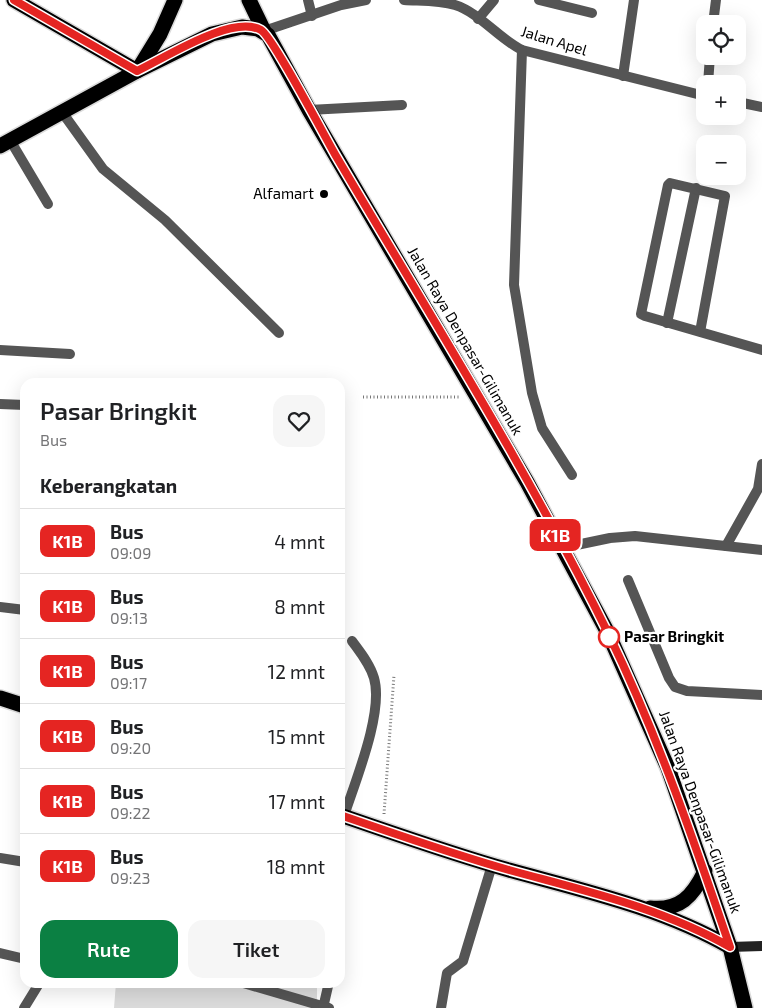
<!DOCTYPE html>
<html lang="id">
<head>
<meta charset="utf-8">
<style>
  :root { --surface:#fff; --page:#f6f6f6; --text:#202124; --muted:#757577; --line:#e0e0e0; --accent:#0b8043 }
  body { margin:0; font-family:"Exo 2",sans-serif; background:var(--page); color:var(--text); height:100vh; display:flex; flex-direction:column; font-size:19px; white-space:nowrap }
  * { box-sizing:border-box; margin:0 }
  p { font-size:16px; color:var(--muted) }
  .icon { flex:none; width:28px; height:28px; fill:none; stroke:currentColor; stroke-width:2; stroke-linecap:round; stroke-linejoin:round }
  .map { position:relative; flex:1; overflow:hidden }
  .side { position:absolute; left:20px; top:378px; width:325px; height:610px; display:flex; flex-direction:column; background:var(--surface); border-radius:15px; box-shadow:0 5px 20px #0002 }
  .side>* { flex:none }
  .badge { padding:0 10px; border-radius:8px; font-size:18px; line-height:32px }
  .tools { position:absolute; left:696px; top:15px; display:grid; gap:10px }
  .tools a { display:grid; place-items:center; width:50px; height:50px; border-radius:10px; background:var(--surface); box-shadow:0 5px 20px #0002; font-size:25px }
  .map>.badge { position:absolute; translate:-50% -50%; box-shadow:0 0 0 2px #fff }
  h2 { padding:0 20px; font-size:19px; line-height:45px }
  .round { display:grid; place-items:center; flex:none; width:52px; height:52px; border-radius:15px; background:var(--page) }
  .head { display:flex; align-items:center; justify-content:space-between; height:85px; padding:0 20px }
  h1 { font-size:24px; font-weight:600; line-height:38px }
  .primary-button { display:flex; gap:10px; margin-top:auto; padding:10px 20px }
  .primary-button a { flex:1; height:58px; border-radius:15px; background:var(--accent); color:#fff; font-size:20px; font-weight:600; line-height:58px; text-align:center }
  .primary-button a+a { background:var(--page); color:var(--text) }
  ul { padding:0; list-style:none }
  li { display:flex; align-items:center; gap:15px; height:65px; padding:0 20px; border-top:1px solid var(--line) }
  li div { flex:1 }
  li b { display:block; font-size:19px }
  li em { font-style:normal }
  li .badge { min-width:55px; font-weight:700; text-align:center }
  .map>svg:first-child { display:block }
  .green { fill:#dcdcdc }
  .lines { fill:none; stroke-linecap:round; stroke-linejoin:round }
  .highway-casing { stroke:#dbdbdb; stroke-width:18 }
  .path { stroke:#777; stroke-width:3; stroke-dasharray:1 2.5; stroke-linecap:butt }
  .lane { stroke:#555; stroke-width:10 }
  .street { stroke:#555; stroke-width:10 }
  .secondary { stroke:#222; stroke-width:10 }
  .highway { stroke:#000; stroke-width:15 }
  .line-casing { stroke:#fff; stroke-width:11 }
  .line { stroke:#e52522; stroke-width:8 }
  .poi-dot { fill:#000; stroke:#fff; stroke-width:2 }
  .stop-dot { fill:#fff; stroke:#e52522; stroke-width:2.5 }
  .labels { text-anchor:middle; stroke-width:4.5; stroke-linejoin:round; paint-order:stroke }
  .street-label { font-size:15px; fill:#000; stroke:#fff }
  .poi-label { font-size:15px; fill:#000; stroke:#fff; text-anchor:end }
  .stop-label { font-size:15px; font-weight:bold; fill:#000; stroke:#fff; text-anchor:start }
</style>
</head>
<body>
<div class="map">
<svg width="762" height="1008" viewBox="0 0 762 1008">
  <rect width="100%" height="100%" fill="#fff"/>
  <!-- green -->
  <path class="green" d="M299,982L317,987V1008H114L116,983Z"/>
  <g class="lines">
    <!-- highway casing -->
    <g class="highway-casing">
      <g id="highway">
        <path d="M14,0L137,71"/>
        <path d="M249,0L264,31"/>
        <path d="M138,70L160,34L175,0"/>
        <path d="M0,146L137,71L212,34L242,27L258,29L268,35L309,110L527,482L608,633L668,768L730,947L745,1008"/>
        <path d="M0,698L25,706"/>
        <path d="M340,815C396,834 452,854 509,870C585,891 662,908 730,947"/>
        <path d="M650,908C680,911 693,896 705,871"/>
      </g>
    </g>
    <!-- path -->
    <g class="path">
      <path d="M363,397H460"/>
      <path d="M384,814L394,675"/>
    </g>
    <!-- lane -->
    <g class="lane">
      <path d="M308,0L312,16"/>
      <path d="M539,0L592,13"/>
      <path d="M478,19L494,0"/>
      <path d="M10,140L48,204"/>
      <path d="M667,323L696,188"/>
      <path d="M700,332L725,196L670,183L668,185L641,314L645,316L762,350"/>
      <path d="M726,546L758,489L762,464"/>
      <path d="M562,548L610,538L635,536L762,550"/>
      <path d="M628,580L669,678L675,687L687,691L762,695"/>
      <path d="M344,816C355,782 384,712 374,678C370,664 360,652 352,641"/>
    </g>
    <!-- street -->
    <g class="street">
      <path d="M404,0C421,1 439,0 455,5C480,13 498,38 522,50L705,96"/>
      <path d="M713,24L716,0"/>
      <path d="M264,31L341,5L366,0"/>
      <path d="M522,50L514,285L532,393L542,428L572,475"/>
      <path d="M623,76L634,0"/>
      <path d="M708,84L710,56"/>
      <path d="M738,102L762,107"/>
      <path d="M309,110L402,105"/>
      <path d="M62,112L103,169L165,220L279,333"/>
      <path d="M0,350L70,354"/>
      <path d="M0,404L25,405"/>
      <path d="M0,607L25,610"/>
      <path d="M0,858L25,862"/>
      <path d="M0,953L25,959"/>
      <path d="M240,982L329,1008"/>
      <path d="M24,1008L40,982"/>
      <path d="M323,1008L329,982"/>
      <path d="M441,1008L447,973L463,961L492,865"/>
    </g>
    <!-- secondary -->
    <path class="secondary" d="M730,947L762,946"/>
    <!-- highway -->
    <use href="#highway" class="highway"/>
  </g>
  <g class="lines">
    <!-- line casing -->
    <g class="line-casing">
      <path id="line" d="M14,0L137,71C165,58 232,14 261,30C272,36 325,137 336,156C429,314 528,470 609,635C658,736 694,841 730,947C662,908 585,891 509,870C452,854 396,834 340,815"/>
    </g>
    <!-- line -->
    <use href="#line" class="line"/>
  </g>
  <!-- markers -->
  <circle class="poi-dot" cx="324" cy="194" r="5"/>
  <circle class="stop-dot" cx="609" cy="637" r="10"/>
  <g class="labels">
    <!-- street labels -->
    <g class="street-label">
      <text transform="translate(554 41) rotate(17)" y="5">Jalan Apel</text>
      <text transform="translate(465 341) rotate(60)" y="5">Jalan Raya Denpasar-Gilimanuk</text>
      <text transform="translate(700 812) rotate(70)" y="5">Jalan Raya Denpasar-Gilimanuk</text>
    </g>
    <!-- poi labels -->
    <g class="poi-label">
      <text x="314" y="199">Alfamart</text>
    </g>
    <!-- stop labels -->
    <g class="stop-label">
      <text x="624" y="642">Pasar Bringkit</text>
    </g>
  </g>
</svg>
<div class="tools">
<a><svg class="icon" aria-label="locate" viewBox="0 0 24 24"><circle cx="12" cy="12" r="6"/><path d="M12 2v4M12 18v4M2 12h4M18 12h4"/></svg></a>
<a>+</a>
<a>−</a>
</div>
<b class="badge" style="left:555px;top:535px;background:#e52522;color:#fff">K1B</b>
<section class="side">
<div class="head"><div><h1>Pasar Bringkit</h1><p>Bus</p></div><a class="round"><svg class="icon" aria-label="heart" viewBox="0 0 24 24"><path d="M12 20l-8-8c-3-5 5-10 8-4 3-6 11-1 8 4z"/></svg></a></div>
<h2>Keberangkatan</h2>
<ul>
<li><span class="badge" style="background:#e52522;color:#fff">K1B</span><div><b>Bus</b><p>09:09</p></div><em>4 mnt</em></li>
<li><span class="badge" style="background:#e52522;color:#fff">K1B</span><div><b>Bus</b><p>09:13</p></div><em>8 mnt</em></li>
<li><span class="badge" style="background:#e52522;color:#fff">K1B</span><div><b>Bus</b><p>09:17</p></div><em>12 mnt</em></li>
<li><span class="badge" style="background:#e52522;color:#fff">K1B</span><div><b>Bus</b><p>09:20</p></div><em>15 mnt</em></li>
<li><span class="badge" style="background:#e52522;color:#fff">K1B</span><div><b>Bus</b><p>09:22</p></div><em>17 mnt</em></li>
<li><span class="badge" style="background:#e52522;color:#fff">K1B</span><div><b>Bus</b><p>09:23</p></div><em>18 mnt</em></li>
</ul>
<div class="primary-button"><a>Rute</a><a>Tiket</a></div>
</section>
</div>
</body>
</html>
